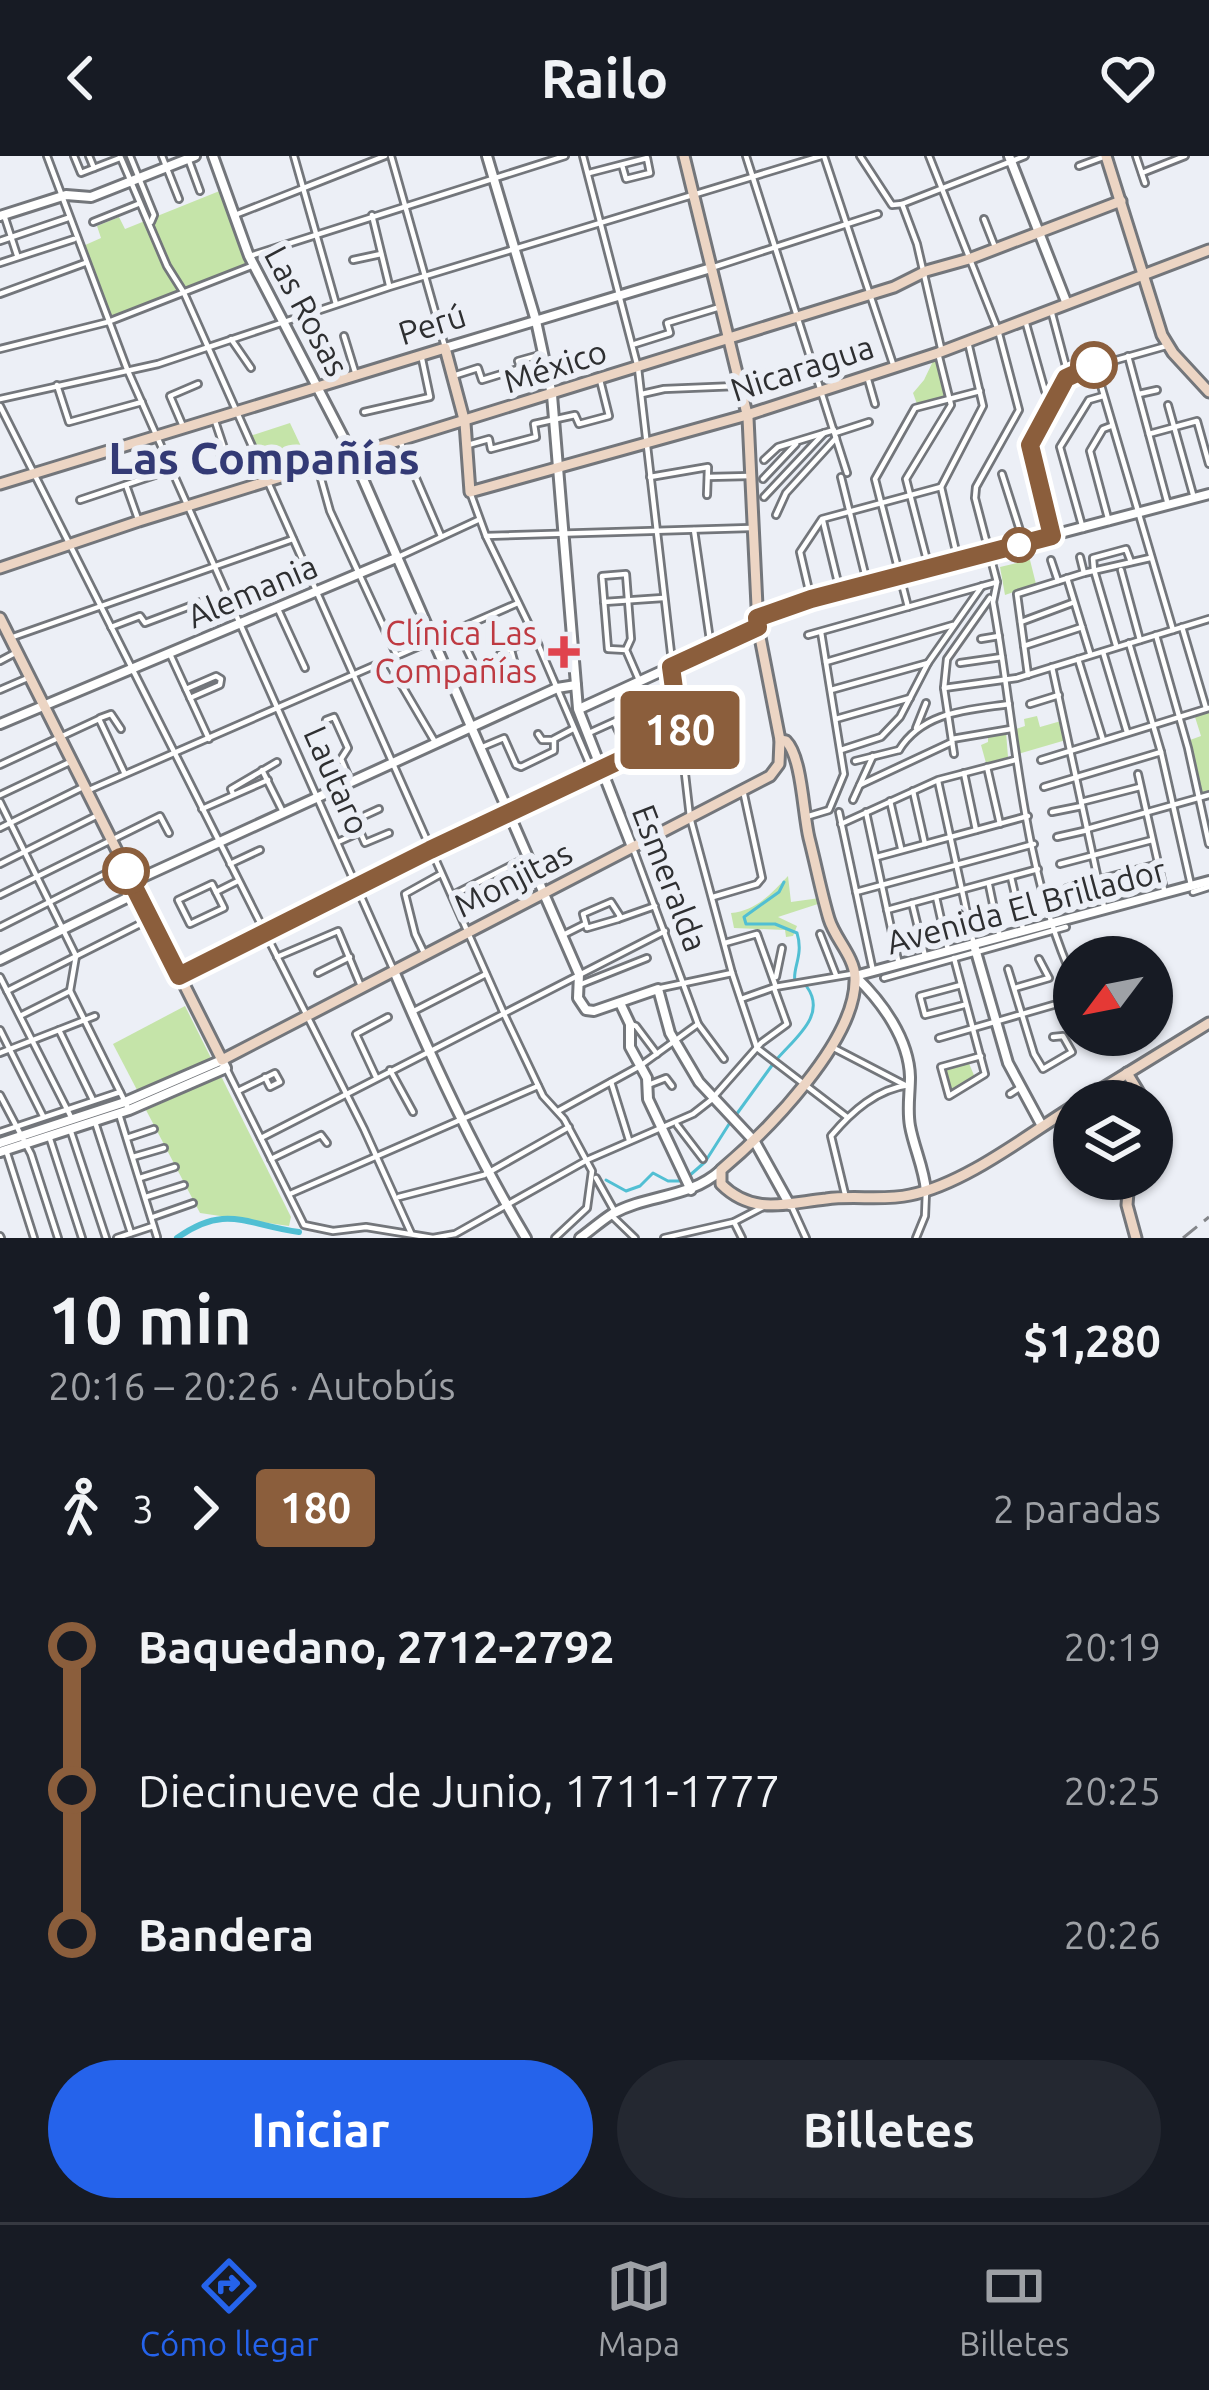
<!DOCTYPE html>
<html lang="es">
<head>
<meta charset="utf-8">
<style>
  :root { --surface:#171b24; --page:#242831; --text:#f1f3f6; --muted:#9ea1a6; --line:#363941; --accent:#2563eb }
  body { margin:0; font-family:Ubuntu,sans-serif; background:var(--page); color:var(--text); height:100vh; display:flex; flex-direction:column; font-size:45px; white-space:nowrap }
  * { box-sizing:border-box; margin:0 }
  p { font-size:39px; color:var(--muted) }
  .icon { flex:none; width:66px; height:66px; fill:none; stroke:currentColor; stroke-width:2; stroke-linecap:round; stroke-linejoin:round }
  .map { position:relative; height:1082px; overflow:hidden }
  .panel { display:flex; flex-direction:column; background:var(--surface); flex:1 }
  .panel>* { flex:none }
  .badge { padding:0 24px; border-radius:9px; font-size:42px; line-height:78px }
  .needle { width:78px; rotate:238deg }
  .controls { position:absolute; left:1053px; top:780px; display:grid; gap:24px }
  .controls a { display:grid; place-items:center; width:120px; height:120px; border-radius:50%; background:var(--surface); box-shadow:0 3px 9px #0004; font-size:60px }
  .map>.badge { position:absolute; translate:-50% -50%; box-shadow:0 0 0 6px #fff }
  .legs { display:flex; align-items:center; gap:18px; height:132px; padding:0 48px; font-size:39px }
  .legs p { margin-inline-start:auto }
  .overview { display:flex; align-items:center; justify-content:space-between; height:204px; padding:0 48px }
  h1 { font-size:66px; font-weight:700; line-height:90px }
  .cta { display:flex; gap:24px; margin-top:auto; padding:24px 48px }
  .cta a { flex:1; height:138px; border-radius:72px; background:var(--accent); color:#fff; font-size:48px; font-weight:700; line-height:138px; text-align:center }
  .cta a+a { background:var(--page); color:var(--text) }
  ul { padding:0 48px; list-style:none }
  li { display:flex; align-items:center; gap:42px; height:144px; font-size:45px }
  li i { display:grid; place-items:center; width:18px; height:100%; margin:0 15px; background:currentColor }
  li i::after { content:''; width:30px; height:30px; margin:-15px; border:9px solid; border-radius:50%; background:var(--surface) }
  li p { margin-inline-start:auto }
  li:first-child i { background:linear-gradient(#0000 50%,currentColor 0) }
  li:last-child i { background:linear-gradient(currentColor 50%,#0000 0) }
  header { display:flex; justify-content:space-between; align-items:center; height:156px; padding:0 48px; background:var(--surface); font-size:54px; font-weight:700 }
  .menu { display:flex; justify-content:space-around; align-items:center; height:168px; border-top:3px solid var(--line); background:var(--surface); font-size:33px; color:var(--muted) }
  .menu a { display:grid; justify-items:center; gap:6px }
  .menu .active { color:var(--accent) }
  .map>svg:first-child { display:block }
  .green { fill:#c5e4a9 }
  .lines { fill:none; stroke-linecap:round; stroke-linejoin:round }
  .stream { stroke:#51bfd3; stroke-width:3 }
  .canal { stroke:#51bfd3; stroke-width:6 }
  .minor-casing { stroke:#73767b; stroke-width:10 }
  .tertiary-casing { stroke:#73767b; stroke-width:14 }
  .secondary-casing { stroke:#73767b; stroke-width:15 }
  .minor { stroke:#fff; stroke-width:4.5 }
  .tertiary { stroke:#fff; stroke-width:8 }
  .secondary { stroke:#ecd5c4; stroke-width:9 }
  .rail { stroke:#838589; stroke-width:3; stroke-dasharray:18 9; stroke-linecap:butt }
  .line-1-casing { stroke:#fff; stroke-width:27 }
  .line-1 { stroke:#8b5e3c; stroke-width:18 }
  .stop-1-dot { fill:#fff; stroke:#8b5e3c; stroke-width:6 }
  .health-dot { fill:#e0444e; stroke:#eceff6; stroke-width:4.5 }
  .labels { text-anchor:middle; stroke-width:12; stroke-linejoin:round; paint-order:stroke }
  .street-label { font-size:33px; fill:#2e2f31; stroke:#eceff6 }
  .health-label { font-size:33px; fill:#be3a42; stroke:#eceff6; text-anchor:end }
  .district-label { font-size:45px; font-weight:bold; fill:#333a75; stroke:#eceff6 }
</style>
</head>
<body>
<header><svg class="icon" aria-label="back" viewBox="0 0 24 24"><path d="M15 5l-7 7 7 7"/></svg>Railo<svg class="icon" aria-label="heart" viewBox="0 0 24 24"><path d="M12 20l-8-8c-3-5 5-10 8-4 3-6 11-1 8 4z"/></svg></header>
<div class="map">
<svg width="1209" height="1082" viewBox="0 0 1209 1082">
  <rect width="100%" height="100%" fill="#eceff6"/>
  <!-- green -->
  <g class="green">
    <path d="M222,34L249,108L111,162L83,90L101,82L97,70L119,61L125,73Z"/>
    <path d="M935,201L945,242L917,248L913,237L924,224Z"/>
    <path d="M290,267L307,303L322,300L324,306L270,323L250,280Z"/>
    <path d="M1030,404L1036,428L1005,439L1000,411Z"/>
    <path d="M1209,556V636L1201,639L1190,584L1201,580L1195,561Z"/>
    <path d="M1037,560L1040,571L1061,565L1066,584L1018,598L1016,573L1025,570L1024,563Z"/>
    <path d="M1006,576L1008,601L986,607L981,589L988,586V580Z"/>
    <path d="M788,720L791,746L820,742L821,747L778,761L797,770L793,780L786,781L785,774L734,772L731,757C756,755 772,737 788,720Z"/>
    <path d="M185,850L211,902L137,934L113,888Z"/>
    <path d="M968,905L976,924L950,937L943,912Z"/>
    <path d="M218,922H222L291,1061L289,1070L200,1057L146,954Z"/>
  </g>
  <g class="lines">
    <!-- stream -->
    <g class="stream">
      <path d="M784,726L779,736L744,761L746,768H775L797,777C804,799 792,813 795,825"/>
      <path d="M777,903C795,882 827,859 807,831"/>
      <path d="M736,959L773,908"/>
      <path d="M689,1020L705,1006L731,965"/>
      <path d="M606,1024L626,1035L640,1030L653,1017L668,1025H682"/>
    </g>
    <!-- canal -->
    <path class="canal" d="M177,1082C226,1047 246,1069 299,1076"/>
    <!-- minor casing -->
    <g class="minor-casing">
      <g id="minor">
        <path d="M47,0L127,213L394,815"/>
        <path d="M74,0L81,17L120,2"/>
        <path d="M89,0L94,12"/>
        <path d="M120,0L167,110L184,137L505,860L543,940L564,963L592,1015L587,1052L555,1082"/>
        <path d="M130,0L154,59L151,66"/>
        <path d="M162,0L179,43"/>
        <path d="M294,0L336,148"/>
        <path d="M391,0L445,191"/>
        <path d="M583,0L638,212L690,661L732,817L757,892L847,961"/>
        <path d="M746,0L847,317"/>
        <path d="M824,0L894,211"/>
        <path d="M860,0L892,49L902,48"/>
        <path d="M929,0L998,174L1019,254L976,331L975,342L997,426L993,446C1016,571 1020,707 1074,825"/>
        <path d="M1136,0L1145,27"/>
        <path d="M189,5L200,35"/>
        <path d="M1079,10L1106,0"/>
        <path d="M589,17L647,2L650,17L626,23L622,9"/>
        <path d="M1142,17L1185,0"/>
        <path d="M902,48L917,88L941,192"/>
        <path d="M902,48L1025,0"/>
        <path d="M4,59L17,99"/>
        <path d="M235,59L385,0"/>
        <path d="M372,59L389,129"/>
        <path d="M984,63L995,91"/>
        <path d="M93,66L138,48"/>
        <path d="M0,85L68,62"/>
        <path d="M250,100L565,0"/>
        <path d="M353,104L381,98"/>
        <path d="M0,107L74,83"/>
        <path d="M711,112L878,58"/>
        <path d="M0,138L85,107"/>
        <path d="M1051,154L1068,218"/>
        <path d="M1025,164L1045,235L1053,242"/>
        <path d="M344,180L356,219"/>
        <path d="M231,183L251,212"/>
        <path d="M635,188L670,177L667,167L720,151"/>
        <path d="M0,193L108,166L254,109"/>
        <path d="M1128,200L1167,345"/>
        <path d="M1095,209L1173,474"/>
        <path d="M453,220L478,212L482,224L521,212L518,205L543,198"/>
        <path d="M867,220L875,248"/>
        <path d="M57,229L69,266L142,246"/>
        <path d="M642,238L664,233L737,230"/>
        <path d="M1139,238L1157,234"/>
        <path d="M0,243L158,208L389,131L821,0"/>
        <path d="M1168,249L1194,342"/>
        <path d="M0,250L364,973L411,1077"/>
        <path d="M364,256L430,241L422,203"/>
        <path d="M215,265L224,292L219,294L224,313"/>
        <path d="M182,268L170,240L198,228"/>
        <path d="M835,277L869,266"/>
        <path d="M1149,278L1197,265L1209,308"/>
        <path d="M400,285L441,380"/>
        <path d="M468,289L489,283L491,293L536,281L534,268L575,259L579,268L609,260L600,224"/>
        <path d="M764,304L778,291L834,274"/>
        <path d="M318,312L330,355L397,500"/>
        <path d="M1002,318L1024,387"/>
        <path d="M650,321L708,311L707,339"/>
        <path d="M708,321L750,320"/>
        <path d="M841,321L867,426"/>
        <path d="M763,323L796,288"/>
        <path d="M126,329L138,363"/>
        <path d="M470,336L486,380L535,481L593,616"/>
        <path d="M764,341L824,277"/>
        <path d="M80,344L155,319"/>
        <path d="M776,359L786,337L836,282"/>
        <path d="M823,365L840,435"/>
        <path d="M1109,366L1090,295L1103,273L1111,270"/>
        <path d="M1083,373L1060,291L1089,244L1103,240"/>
        <path d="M694,374L711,491"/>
        <path d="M486,380L750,372"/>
        <path d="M1052,380L1029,291L1053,242L1074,216L1166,190"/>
        <path d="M1080,401L1084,417"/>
        <path d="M396,402L478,364"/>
        <path d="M958,404L941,331L983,250L968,186"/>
        <path d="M1051,404L1058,425"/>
        <path d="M929,412L906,323L951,249L939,201"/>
        <path d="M1094,414L1116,489"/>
        <path d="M1094,414L1093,402L1126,393L1131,406"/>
        <path d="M1121,414L1140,484"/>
        <path d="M1067,422L1090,497"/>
        <path d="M811,443L800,396L822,363L941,331"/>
        <path d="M604,446L663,442"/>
        <path d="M277,451L305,512"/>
        <path d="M908,451L875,323L915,252L980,235"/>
        <path d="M1021,466L1072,447"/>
        <path d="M111,471L140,460L145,467L201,446"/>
        <path d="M1182,471L1206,552"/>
        <path d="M458,475L482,525L516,512L511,494"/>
        <path d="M808,479L997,426"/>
        <path d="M1156,479L1188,592L1209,688"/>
        <path d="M10,482L293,383"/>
        <path d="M981,483L999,480"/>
        <path d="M1129,487L1161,596L1191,729"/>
        <path d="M1024,490L1082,471"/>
        <path d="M626,494L608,493L602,420L626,418L631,483L626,494L639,524"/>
        <path d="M169,496L209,583"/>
        <path d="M1103,496L1127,576"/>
        <path d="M500,498L535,481"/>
        <path d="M1078,503L1103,584"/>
        <path d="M0,505L17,496"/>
        <path d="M388,506L435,586"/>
        <path d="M826,506L953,469"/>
        <path d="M960,507L1002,501"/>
        <path d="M1052,511L1104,751"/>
        <path d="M1028,519L1017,438L1084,417L1150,402"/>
        <path d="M944,532L1017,522L1209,463"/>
        <path d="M186,533L216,520L221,523L220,529L190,542"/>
        <path d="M0,534L30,521"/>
        <path d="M831,534L928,507"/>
        <path d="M1030,548L1059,539"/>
        <path d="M639,554L654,588"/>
        <path d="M100,562L111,558L121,573"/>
        <path d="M836,563L910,542"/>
        <path d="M326,564L334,561L348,592L341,603L350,624"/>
        <path d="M614,566L630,599"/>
        <path d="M916,572L926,547"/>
        <path d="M589,577L675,538"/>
        <path d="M538,578L542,584H553"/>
        <path d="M952,583L1011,573"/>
        <path d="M480,592L504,582L516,609L521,611L554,595V583L573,573"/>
        <path d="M841,594L881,581L900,561L928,507L982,430"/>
        <path d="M899,594C923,555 969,554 1009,548"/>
        <path d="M954,598L944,532L947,503L990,442"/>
        <path d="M1041,604L1209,552"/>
        <path d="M855,605L899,594"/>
        <path d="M0,609L99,563L124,616"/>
        <path d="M987,611L1000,668"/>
        <path d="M262,614L283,656"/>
        <path d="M964,617L976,674"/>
        <path d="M1138,618L1165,738"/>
        <path d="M938,625L974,789"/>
        <path d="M860,629L952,586"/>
        <path d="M1044,631L1161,596"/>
        <path d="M89,634L518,447"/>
        <path d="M913,635L925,688"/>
        <path d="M233,638L231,633L277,606"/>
        <path d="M0,639L72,605"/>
        <path d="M853,644L873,600"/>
        <path d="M890,645L901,692"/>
        <path d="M0,646L76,800L70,835L129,954"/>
        <path d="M1081,646L1140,631"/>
        <path d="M202,653L268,624"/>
        <path d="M379,653L355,664L365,687L389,677"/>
        <path d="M839,656L873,815"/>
        <path d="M866,656L899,809"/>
        <path d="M1052,656L1082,650"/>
        <path d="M809,660L829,654L844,618L821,476"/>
        <path d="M841,668L938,624L1015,604"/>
        <path d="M0,672L81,632"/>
        <path d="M1087,673L1209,639"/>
        <path d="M1057,681L1088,674"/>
        <path d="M338,686L360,676"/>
        <path d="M634,695L698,868L724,903"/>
        <path d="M877,701L1028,660"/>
        <path d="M0,708L98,659"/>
        <path d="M230,708L260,694"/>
        <path d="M1060,708L1152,684"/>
        <path d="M1011,721L1023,773"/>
        <path d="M212,728L224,752L190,768L178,744Z"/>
        <path d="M989,729L1000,782"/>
        <path d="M1067,732L1158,708"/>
        <path d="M216,736L238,725"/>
        <path d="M856,736L1034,688"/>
        <path d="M1193,736L1209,731"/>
        <path d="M0,739L160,660L169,677"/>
        <path d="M453,739L528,701"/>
        <path d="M713,741L757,728L762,722L743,634"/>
        <path d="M936,741L948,794"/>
        <path d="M611,746L620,760L618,763L587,772L583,758Z"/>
        <path d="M912,747L925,800"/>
        <path d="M887,754L1038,713"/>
        <path d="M618,763L655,750"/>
        <path d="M0,771L123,709"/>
        <path d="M820,778L836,819"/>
        <path d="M563,779L585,768"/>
        <path d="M725,787L757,778L776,831"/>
        <path d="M425,799L415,778L405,738L441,718"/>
        <path d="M277,801L338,775L360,828"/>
        <path d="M954,802L985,918L949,940L941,911L981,900"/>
        <path d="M1008,813L1034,898L1043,913L1072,896L1063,880L1053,881"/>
        <path d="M318,817L350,801"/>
        <path d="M179,820L430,694L680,576"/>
        <path d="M0,821L72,963"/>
        <path d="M776,821L782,792"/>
        <path d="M884,822L1066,771"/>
        <path d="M579,829L647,802"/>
        <path d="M961,829L920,840L925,859L964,849"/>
        <path d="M661,832L732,817"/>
        <path d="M1015,832L1049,822L1039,803"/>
        <path d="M7,835L150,763"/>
        <path d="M741,843L775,831L852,818"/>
        <path d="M412,856L486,818"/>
        <path d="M22,859L70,835"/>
        <path d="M630,868L636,870L657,898"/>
        <path d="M0,874L43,960"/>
        <path d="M59,874L93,944"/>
        <path d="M1099,879L1104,889"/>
        <path d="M939,882L1074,843"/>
        <path d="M830,890L905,929"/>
        <path d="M0,897L95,860"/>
        <path d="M226,912L304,1069L333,1075L366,1071L433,1082L455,1078L587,1004L693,958L711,944L761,887L787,868L774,832"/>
        <path d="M390,914L413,956"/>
        <path d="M376,921L356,878L388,861"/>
        <path d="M611,926L629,984"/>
        <path d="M648,929L666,922L672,930"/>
        <path d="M238,935L275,917L280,926L270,931L265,921"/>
        <path d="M1010,938L1021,931"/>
        <path d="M0,939L31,998L58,1082"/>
        <path d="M558,955L640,910L698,868"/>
        <path d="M119,958L157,1081"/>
        <path d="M95,966L131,1077"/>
        <path d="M677,969L703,1003"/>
        <path d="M70,973L106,1082"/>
        <path d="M0,976L120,936"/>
        <path d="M49,980L82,1082"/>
        <path d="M127,982L154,973"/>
        <path d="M261,982L665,775"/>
        <path d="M6,994L34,1082"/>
        <path d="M133,1001L164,992"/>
        <path d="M271,1003L321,979L327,987"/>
        <path d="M140,1022L175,1011"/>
        <path d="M596,1022L615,1056"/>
        <path d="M290,1038L538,930"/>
        <path d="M845,1038L831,980C852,955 877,933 909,929"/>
        <path d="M146,1041L184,1029"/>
        <path d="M399,1041L484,1019L569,971"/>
        <path d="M791,1049L806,1082"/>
        <path d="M611,1059L635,1082"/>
        <path d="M153,1061L193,1047"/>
        <path d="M734,1066L742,1082"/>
        <path d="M0,1080L1,1082"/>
        <path d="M117,1082L153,1070"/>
        <path d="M664,1082L734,1066L763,1051"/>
        <path d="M916,1082L925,1060L926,1035"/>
      </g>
    </g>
    <!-- tertiary casing -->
    <g class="tertiary-casing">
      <g id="tertiary">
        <path d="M213,0L249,100L353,300L579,818L578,842L586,854L594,855L658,833L670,877L699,926L755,986L790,1049"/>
        <path d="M487,0L536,165L552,239L578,553L632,691"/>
        <path d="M1009,0L1067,148"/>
        <path d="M0,60L66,39L91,41L195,0"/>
        <path d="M445,192L711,112"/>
        <path d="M757,462L840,435L1209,338"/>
        <path d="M579,553L758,471"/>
        <path d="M0,568L396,402"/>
        <path d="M132,726L557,532L576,529"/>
        <path d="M974,789L1008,907L1042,970"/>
        <path d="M0,804L137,737"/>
        <path d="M394,815C433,906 475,997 526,1082"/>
        <path d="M855,820L1209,725"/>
        <path d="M856,821C882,846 909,883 910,921C910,938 907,953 910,970C914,992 924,1012 926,1035"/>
        <path d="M620,847L630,868V891L647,922L648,943L691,1034"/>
        <path d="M0,987L125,946L222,904L226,912L129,954L0,996"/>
        <path d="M580,1082C591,1074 601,1065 612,1058C648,1038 689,1043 721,1014"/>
      </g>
    </g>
    <!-- secondary casing -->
    <g class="secondary-casing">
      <g id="secondary">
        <path d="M1106,0L1162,179L1173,197L1209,236"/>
        <path d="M0,328L445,192L465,267L470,336L747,259L938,197L1209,94"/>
        <path d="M0,412L139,365L894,131L926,115L969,103L1121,45"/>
        <path d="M0,462L222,904L770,620L779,608L780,584L758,471L748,262L684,0"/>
        <path d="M780,584L786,585C802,601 803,657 809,682C816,709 821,736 829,763C835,783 854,800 855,821C858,884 766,976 721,1014V1028C753,1060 787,1047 826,1043C854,1039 883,1045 910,1039C965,1028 1027,979 1074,950"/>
        <path d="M1127,917L1144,945"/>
        <path d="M1082,945L1209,867"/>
        <path d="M1129,1023L1127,1049L1136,1082"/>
      </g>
    </g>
    <!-- minor -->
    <use href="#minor" class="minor"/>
    <!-- tertiary -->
    <use href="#tertiary" class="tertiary"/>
    <!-- secondary -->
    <use href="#secondary" class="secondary"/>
    <!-- rail -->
    <path class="rail" d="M1183,1082L1209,1061"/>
  </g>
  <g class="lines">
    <!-- line-1 casing -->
    <g class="line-1-casing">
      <path id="line-1" d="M126,715L179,820L430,694L680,576L671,511L758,471L757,462L811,443L1052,380L1030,289L1066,222L1094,209"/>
    </g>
    <!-- line-1 -->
    <use href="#line-1" class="line-1"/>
  </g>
  <!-- markers -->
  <g class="stop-1-dot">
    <circle cx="1094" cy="209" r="21"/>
    <circle cx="1019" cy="389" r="15"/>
    <circle cx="126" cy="715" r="21"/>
  </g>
  <path class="health-dot" d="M558 478h12v12h12v12h-12v12h-12v-12h-12v-12h12z"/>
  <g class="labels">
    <!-- street labels -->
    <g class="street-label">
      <text transform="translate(307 155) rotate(62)" y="12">Las Rosas</text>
      <text transform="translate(432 168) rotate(-17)" y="12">Perú</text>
      <text transform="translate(555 210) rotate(-18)" y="12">México</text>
      <text transform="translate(802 212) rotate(-18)" y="12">Nicaragua</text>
      <text transform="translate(252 435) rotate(-23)" y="12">Alemania</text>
      <text transform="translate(337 624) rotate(66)" y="12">Lautaro</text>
      <text transform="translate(670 722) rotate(69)" y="12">Esmeralda</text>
      <text transform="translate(513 723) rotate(-27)" y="12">Monjitas</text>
      <text transform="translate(1026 750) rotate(-15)" y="12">Avenida El Brillador</text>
    </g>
    <!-- health labels -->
    <g class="health-label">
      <text x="537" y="489">Clínica Las<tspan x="537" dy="38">Compañías</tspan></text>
    </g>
    <!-- district labels -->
    <g class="district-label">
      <text x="264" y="318">Las Compañías</text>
    </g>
  </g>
</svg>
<div class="controls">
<a><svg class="needle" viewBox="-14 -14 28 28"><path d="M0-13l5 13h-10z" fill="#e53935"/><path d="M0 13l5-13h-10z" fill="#9ea1a6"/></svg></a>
<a><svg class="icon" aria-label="layers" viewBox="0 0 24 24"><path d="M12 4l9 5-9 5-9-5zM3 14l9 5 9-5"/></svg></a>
</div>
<b class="badge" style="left:680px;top:574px;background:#8b5e3c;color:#fff">180</b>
</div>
<section class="panel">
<div class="overview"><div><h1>10 min</h1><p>20:16 – 20:26 · Autobús</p></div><b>$1,280</b></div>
<div class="legs"><svg class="icon" aria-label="walk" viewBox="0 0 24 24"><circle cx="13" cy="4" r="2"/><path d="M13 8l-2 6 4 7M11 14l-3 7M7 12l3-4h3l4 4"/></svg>3<svg class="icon" aria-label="forward" viewBox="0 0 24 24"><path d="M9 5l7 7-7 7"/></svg><b class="badge" style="background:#8b5e3c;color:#fff">180</b><p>2 paradas</p></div>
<ul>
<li><i style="color:#8b5e3c"></i><b>Baquedano, 2712-2792</b><p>20:19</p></li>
<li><i style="color:#8b5e3c"></i><span>Diecinueve de Junio, 1711-1777</span><p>20:25</p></li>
<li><i style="color:#8b5e3c"></i><b>Bandera</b><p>20:26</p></li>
</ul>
<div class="cta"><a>Iniciar</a><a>Billetes</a></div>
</section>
<nav class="menu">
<a class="active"><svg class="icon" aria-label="directions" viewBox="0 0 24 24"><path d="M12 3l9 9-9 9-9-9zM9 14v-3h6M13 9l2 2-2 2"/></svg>Cómo llegar</a>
<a><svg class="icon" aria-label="map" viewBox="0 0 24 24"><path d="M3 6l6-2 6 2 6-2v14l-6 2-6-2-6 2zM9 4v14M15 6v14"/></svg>Mapa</a>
<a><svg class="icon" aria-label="tickets" viewBox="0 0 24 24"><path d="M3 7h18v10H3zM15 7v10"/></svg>Billetes</a>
</nav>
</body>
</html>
